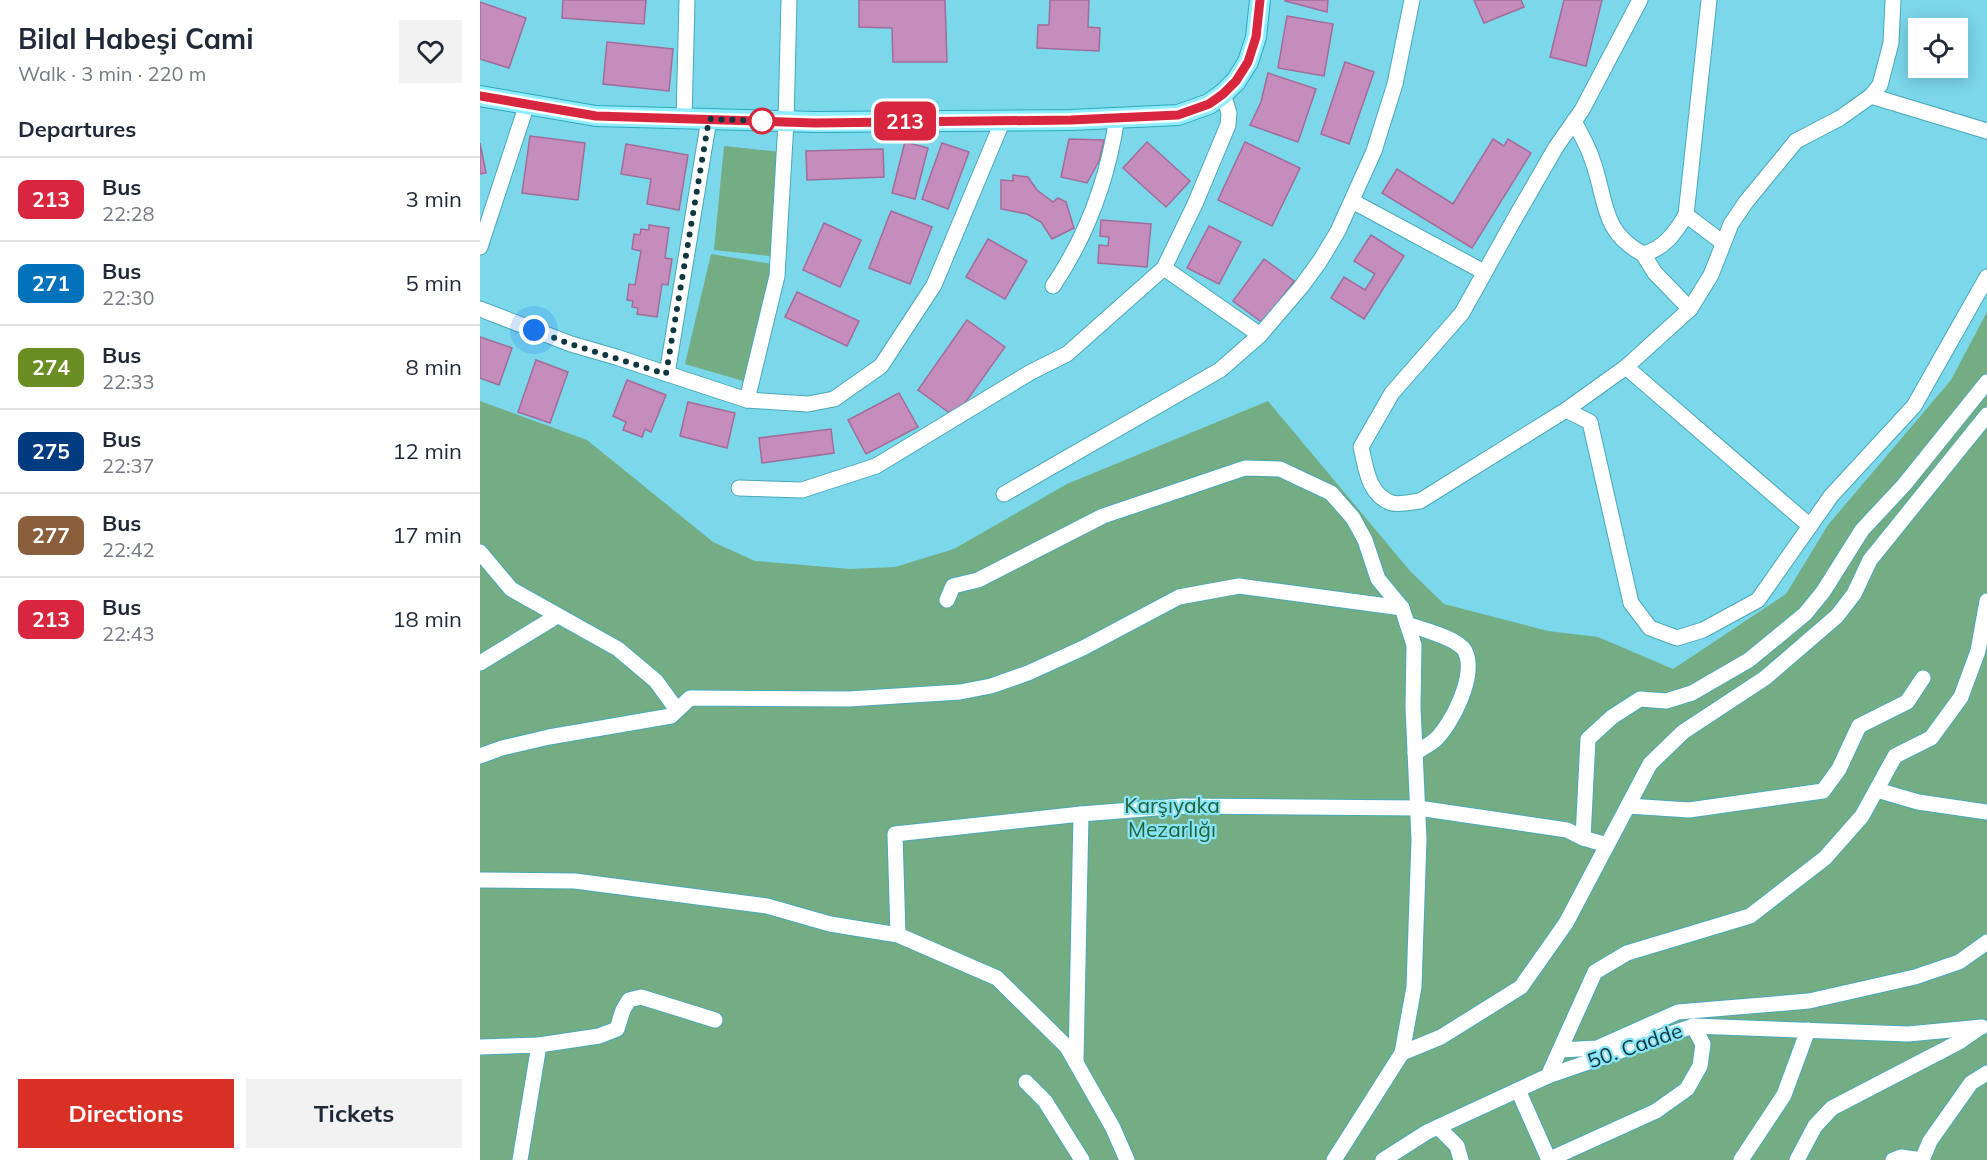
<!DOCTYPE html>
<html lang="en">
<head>
<meta charset="utf-8">
<style>
  :root { --surface:#fff; --page:#f2f2f3; --text:#1f2937; --muted:#747a83; --line:#e0e1e3; --accent:#d93025 }
  body { margin:0; font-family:Mulish,sans-serif; background:var(--page); color:var(--text); height:100vh; display:flex; flex-direction:column; font-size:22px; white-space:nowrap }
  * { box-sizing:border-box; margin:0 }
  p { font-size:20px; color:var(--muted) }
  .icon { flex:none; width:33px; height:33px; fill:none; stroke:currentColor; stroke-width:2; stroke-linecap:round; stroke-linejoin:round }
  .map { position:relative; flex:1; overflow:hidden }
  .side { display:flex; flex-direction:column; background:var(--surface); width:480px }
  .side>* { flex:none }
  .badge { padding:0 12px; border-radius:9px; font-size:21px; line-height:39px }
  .buttons { position:absolute; left:1428px; top:18px; display:grid; gap:12px }
  .buttons a { display:grid; place-items:center; width:60px; height:60px; border-radius:0px; background:var(--surface); box-shadow:0 3px 15px #0003; font-size:30px }
  .you { position:absolute; width:30px; height:30px; margin:-15px; border:4px solid #fff; border-radius:50%; background:#1a73e8; box-shadow:0 0 0 9px #1a73e833 }
  .map>.badge { position:absolute; translate:-50% -50%; box-shadow:0 0 0 3px #fff }
  h2 { padding:0 18px; font-size:22px; line-height:54px }
  .round { display:grid; place-items:center; flex:none; width:63px; height:63px; border-radius:0px; background:var(--page) }
  .headline { display:flex; align-items:center; justify-content:space-between; height:102px; padding:0 18px }
  h1 { font-size:28px; font-weight:700; line-height:45px }
  .primary-button { display:flex; gap:12px; margin-top:auto; padding:12px 18px }
  .primary-button a { flex:1; height:69px; border-radius:0px; background:var(--accent); color:#fff; font-size:24px; font-weight:700; line-height:69px; text-align:center }
  .primary-button a+a { background:var(--page); color:var(--text) }
  ul { padding:0; list-style:none }
  li { display:flex; align-items:center; gap:18px; height:84px; padding:0 18px; border-top:2px solid var(--line) }
  li div { flex:1 }
  li b { display:block; font-size:22px }
  li em { font-style:normal }
  li .badge { min-width:66px; font-weight:700; text-align:center }
  main { display:flex; flex:1; min-height:0 }
  .map>svg:first-child { display:block }
  .green { fill:#74ac83 }
  .building { fill:#c58dbc; stroke:#a26c99; stroke-width:1.5 }
  .lines { fill:none; stroke-linecap:round; stroke-linejoin:round }
  .minor-casing { stroke:#49a8ba; stroke-width:17 }
  .major-casing { stroke:#32a6ba; stroke-width:22 }
  .minor { stroke:#fff; stroke-width:15 }
  .major { stroke:#90edfe; stroke-width:20 }
  .line-casing { stroke:#fff; stroke-width:14 }
  .line { stroke:#d7263d; stroke-width:9 }
  .walk { stroke:#0e373f; stroke-width:6; stroke-dasharray:0 10.8 }
  .stop-dot { fill:#fff; stroke:#d7263d; stroke-width:3 }
  .labels { text-anchor:middle; stroke-width:4.5; stroke-linejoin:round; paint-order:stroke }
  .park-label { font-size:21px; fill:#216339; stroke:#88e4f7 }
  .street-label { font-size:21px; fill:#0e373f; stroke:#88e4f7 }
</style>
</head>
<body>
<main>
<section class="side">
<div class="headline"><div><h1>Bilal Habeşi Cami</h1><p>Walk · 3 min · 220 m</p></div><a class="round"><svg class="icon" aria-label="heart" viewBox="0 0 24 24"><path d="M12 20l-8-8c-3-5 5-10 8-4 3-6 11-1 8 4z"/></svg></a></div>
<h2>Departures</h2>
<ul>
<li><span class="badge" style="background:#d7263d;color:#fff">213</span><div><b>Bus</b><p>22:28</p></div><em>3 min</em></li>
<li><span class="badge" style="background:#0072bc;color:#fff">271</span><div><b>Bus</b><p>22:30</p></div><em>5 min</em></li>
<li><span class="badge" style="background:#6b8e23;color:#fff">274</span><div><b>Bus</b><p>22:33</p></div><em>8 min</em></li>
<li><span class="badge" style="background:#003b80;color:#fff">275</span><div><b>Bus</b><p>22:37</p></div><em>12 min</em></li>
<li><span class="badge" style="background:#8b5e3c;color:#fff">277</span><div><b>Bus</b><p>22:42</p></div><em>17 min</em></li>
<li><span class="badge" style="background:#d7263d;color:#fff">213</span><div><b>Bus</b><p>22:43</p></div><em>18 min</em></li>
</ul>
<div class="primary-button"><a>Directions</a><a>Tickets</a></div>
</section>
<div class="map">
<svg width="1507" height="1160" viewBox="0 0 1507 1160">
  <rect width="100%" height="100%" fill="#7bd7ea"/>
  <!-- green -->
  <g class="green">
    <path d="M244,146L301,152L290,256L234,250Z"/>
    <path d="M231,254L292,264L263,381L205,364Z"/>
    <path d="M1507,312V1160H0V401L107,440L233,542L275,561L370,569L415,567L474,549L587,484L788,401L930,571L964,604L1068,631L1118,637L1193,669L1306,594L1348,525L1471,380Z"/>
  </g>
  <!-- building -->
  <g class="building">
    <path d="M83,0H166L164,24L82,18Z"/>
    <path d="M379,0H465L467,62H413L412,28L379,27Z"/>
    <path d="M570,0H609L608,27L620,28L619,51L557,48L558,25H569Z"/>
    <path d="M805,0H848L847,12L805,1Z"/>
    <path d="M994,0H1041L1044,7L1004,23Z"/>
    <path d="M1084,0H1122L1106,66L1070,57Z"/>
    <path d="M0,2L46,18L29,68L0,59Z"/>
    <path d="M807,16L853,24L844,76L798,68Z"/>
    <path d="M127,42L193,49L189,91L123,84Z"/>
    <path d="M865,62L894,72L869,144L841,134Z"/>
    <path d="M788,73L836,89L818,142L770,125L781,102Z"/>
    <path d="M50,136L105,143L98,200L42,193Z"/>
    <path d="M589,139L624,140L619,161L607,183L581,177Z"/>
    <path d="M1013,139L1024,146L1028,139L1051,153L992,248L902,193L917,169L973,204Z"/>
    <path d="M425,142L448,148L435,199L412,193Z"/>
    <path d="M667,142L710,181L686,207L643,168Z"/>
    <path d="M765,142L820,168L792,226L738,200Z"/>
    <path d="M0,143L6,173L0,174Z"/>
    <path d="M462,143L489,152L468,209L442,199Z"/>
    <path d="M146,144L208,155L199,210L167,204L171,179L141,174Z"/>
    <path d="M403,149L404,177L327,180L326,151Z"/>
    <path d="M533,175L548,177L557,190L573,202L578,198L586,202L594,228L572,239L561,222L547,214L521,209V180L533,181Z"/>
    <path d="M411,211L452,227L430,284L389,268Z"/>
    <path d="M621,220L671,224L667,267L618,263L619,245L628,246L629,237L620,236Z"/>
    <path d="M344,223L381,240L360,287L323,270Z"/>
    <path d="M169,225L189,228L185,258L192,259L188,285L182,284L177,317L157,314L158,308L152,307L153,301L147,300L149,284L155,285L161,251L152,249L154,234L160,235L161,229L169,230Z"/>
    <path d="M729,226L761,242L739,284L707,268Z"/>
    <path d="M891,235L924,256L884,319L851,298L864,277L885,290L895,274L874,261Z"/>
    <path d="M508,239L547,261L525,299L486,277Z"/>
    <path d="M784,259L814,281L783,323L753,301Z"/>
    <path d="M317,292L379,321L367,346L305,317Z"/>
    <path d="M487,320L525,347L475,417L438,390Z"/>
    <path d="M0,337L32,348L19,385L0,378Z"/>
    <path d="M56,360L88,372L70,423L38,412Z"/>
    <path d="M147,380L186,395L171,432L165,429L162,437L143,430L146,422L133,416Z"/>
    <path d="M419,393L438,427L386,454L368,420Z"/>
    <path d="M208,402L255,413L247,448L200,436Z"/>
    <path d="M351,429L354,453L282,463L279,438Z"/>
  </g>
  <g class="lines">
    <!-- minor casing -->
    <g class="minor-casing">
      <g id="minor">
        <path d="M1160,0L1102,110L1076,147L1035,218L982,313L912,393L881,447C886,468 888,495 912,503C919,505 932,502 940,501L1086,410L1146,367L1210,309L1231,275L1251,224L1266,202L1316,141L1360,118L1391,96L1400,85L1411,43L1413,0"/>
        <path d="M1229,0L1206,215L1242,242"/>
        <path d="M1391,96L1507,131"/>
        <path d="M204,119L207,0"/>
        <path d="M1094,121C1100,133 1108,146 1112,159C1127,199 1120,231 1163,254C1184,249 1195,233 1206,215"/>
        <path d="M872,201L1004,272"/>
        <path d="M0,247L47,104"/>
        <path d="M1163,254L1175,273L1210,309"/>
        <path d="M684,268L780,335"/>
        <path d="M573,286C608,234 628,179 637,117"/>
        <path d="M0,309L91,344L136,357L267,400L328,404L354,399L401,366L454,285L523,120"/>
        <path d="M1146,367L1330,526"/>
        <path d="M187,374L229,119"/>
        <path d="M267,400L297,276L306,122L309,0"/>
        <path d="M1086,410L1110,422L1151,603L1170,628L1197,638L1223,630L1278,600L1351,496L1434,406L1507,277"/>
        <path d="M259,488L322,490L396,466L551,372L587,354L684,268L715,204L748,125L749,113L743,94"/>
        <path d="M524,494L740,370L780,335L821,287L840,261L858,231L894,151L915,84L932,0"/>
        <path d="M0,552L31,589L138,649L176,681L197,710"/>
        <path d="M467,600L473,586L498,580L623,516L765,468L800,469L851,493L873,518L885,540L898,579L922,608"/>
        <path d="M927,624C941,629 978,638 985,651C997,675 972,724 955,740C949,745 941,749 935,753"/>
        <path d="M0,663L77,616"/>
        <path d="M0,756L22,748L69,737L191,716L210,698L369,699L480,692L511,686L548,673L603,648L699,597L759,586L922,608L934,645L933,707L939,839L934,987L922,1053L854,1160"/>
        <path d="M1397,790L1438,802L1507,812"/>
        <path d="M1148,806L1209,810L1343,791L1359,769L1379,726L1427,702L1443,678"/>
        <path d="M1103,838L1108,739L1132,717L1160,699L1186,701L1212,693L1269,660L1325,614L1343,592L1382,530L1424,485L1507,382"/>
        <path d="M0,880L95,881L287,906L350,924L418,935L517,978L587,1047L633,1128L647,1160"/>
        <path d="M418,935L415,834L601,814L702,806L938,808L1087,830L1103,838L1127,845"/>
        <path d="M59,1045L119,1036L137,1029L143,1010L149,1000L161,997L235,1020"/>
        <path d="M0,1047L59,1045L40,1160"/>
        <path d="M1080,1050L1117,1048L1198,1012L1329,1001L1435,977L1479,962L1507,942"/>
        <path d="M922,1053L961,1037L1041,987L1086,923L1170,764L1203,732L1285,678L1357,616L1374,594L1390,560L1507,415"/>
        <path d="M596,1062L601,814"/>
        <path d="M1068,1076L1115,972L1147,953L1270,916L1345,858L1382,816L1415,756L1451,738L1481,697L1498,651L1507,601"/>
        <path d="M546,1082L565,1101L602,1160"/>
        <path d="M1038,1090L1069,1160"/>
        <path d="M958,1127L977,1146L981,1160"/>
        <path d="M1070,1159L1176,1111L1207,1089L1220,1066L1223,1044L1213,1026"/>
        <path d="M903,1160L947,1132L1068,1076L1213,1026L1428,1034L1502,1027"/>
        <path d="M1261,1160L1304,1095L1328,1030"/>
        <path d="M1317,1160L1335,1126L1352,1108L1479,1042L1499,1028"/>
        <path d="M1413,1160L1421,1157L1442,1160"/>
        <path d="M1442,1160L1450,1141L1491,1083L1507,1073"/>
      </g>
    </g>
    <!-- major casing -->
    <g class="major-casing">
      <path id="major" d="M0,96L116,116L335,122L591,120L698,115L729,104L743,94L756,81L768,62L776,37L780,0"/>
    </g>
    <!-- minor -->
    <use href="#minor" class="minor"/>
    <!-- major -->
    <use href="#major" class="major"/>
  </g>
  <g class="lines">
    <!-- line casing -->
    <g class="line-casing">
      <path id="line" d="M0,96L116,116L335,123L591,120L698,115L729,104L743,94L756,81L768,62L776,37L780,0"/>
    </g>
    <!-- line -->
    <use href="#line" class="line"/>
    <!-- walk -->
    <path class="walk" d="M54,330L90,344L186,374L229,119L287,121H282"/>
  </g>
  <!-- markers -->
  <circle class="stop-dot" cx="282" cy="121" r="12"/>
  <g class="labels">
    <!-- park labels -->
    <g class="park-label">
      <text x="692" y="813">Karşıyaka<tspan x="692" dy="24">Mezarlığı</tspan></text>
    </g>
    <!-- street labels -->
    <g class="street-label">
      <text transform="translate(1155 1046) rotate(-19)" y="7">50. Cadde</text>
    </g>
  </g>
</svg>
<div class="buttons">
<a><svg class="icon" aria-label="locate" viewBox="0 0 24 24"><circle cx="12" cy="12" r="6"/><path d="M12 2v4M12 18v4M2 12h4M18 12h4"/></svg></a>
</div>
<div class="you" style="left:54px;top:330px"></div>
<b class="badge" style="left:425px;top:121px;background:#d7263d;color:#fff">213</b>
</div>
</main>
</body>
</html>
